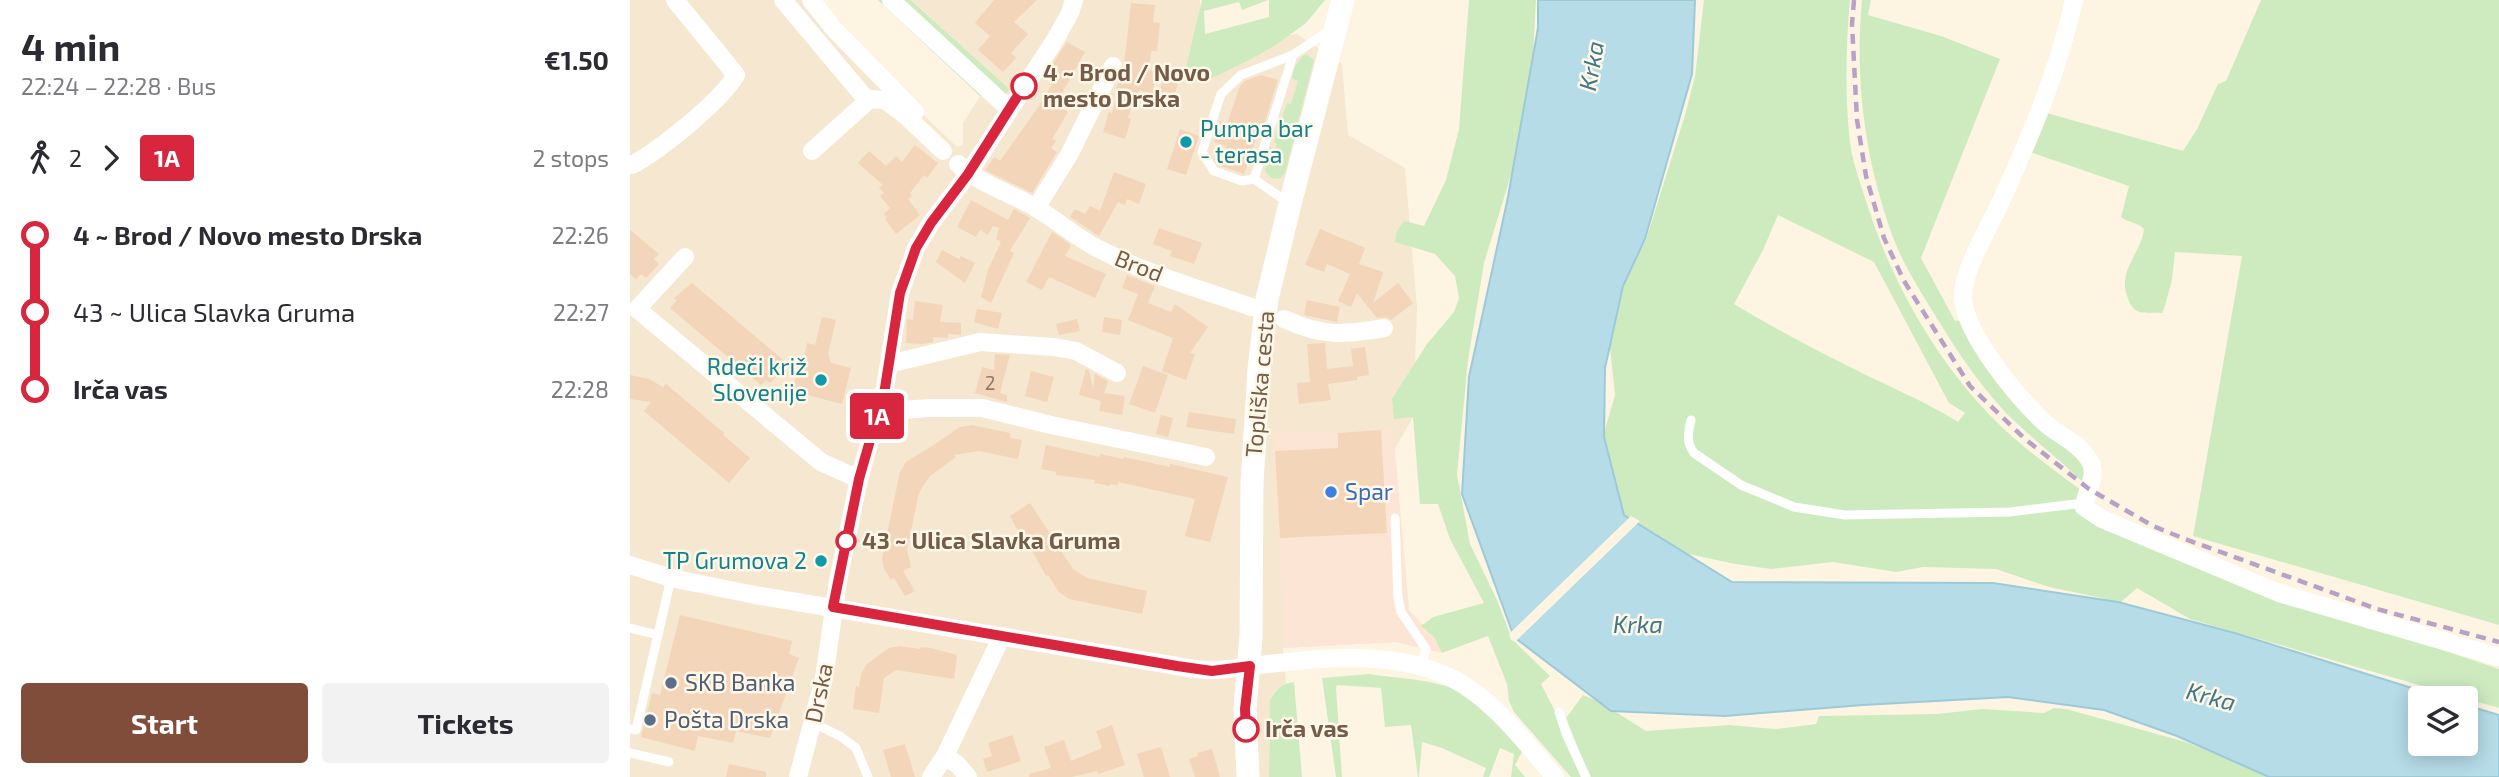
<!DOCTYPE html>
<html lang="en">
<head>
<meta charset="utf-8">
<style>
  :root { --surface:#fff; --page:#f2f2f3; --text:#2b2b33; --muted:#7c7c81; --accent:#814d3b }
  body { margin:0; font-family:"Exo 2",sans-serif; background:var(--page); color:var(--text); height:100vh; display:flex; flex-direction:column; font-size:26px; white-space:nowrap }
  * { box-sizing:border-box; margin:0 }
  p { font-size:23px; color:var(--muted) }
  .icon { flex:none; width:38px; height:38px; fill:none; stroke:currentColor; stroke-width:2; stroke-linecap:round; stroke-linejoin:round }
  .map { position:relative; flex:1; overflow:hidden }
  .sheet { display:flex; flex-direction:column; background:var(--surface); width:630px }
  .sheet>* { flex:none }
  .badge { padding:0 14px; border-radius:5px; font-size:24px; line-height:46px }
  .fabs { position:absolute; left:1778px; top:686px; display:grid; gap:14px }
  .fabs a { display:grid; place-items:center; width:70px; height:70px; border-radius:7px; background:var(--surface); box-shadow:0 4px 18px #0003; font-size:35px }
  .map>.badge { position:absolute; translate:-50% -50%; box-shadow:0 0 0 4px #fff }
  .legs { display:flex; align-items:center; gap:10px; height:77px; padding:0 21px; font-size:23px }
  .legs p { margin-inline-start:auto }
  .overview { display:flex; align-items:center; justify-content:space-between; height:119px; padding:0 21px }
  h1 { font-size:38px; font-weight:700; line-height:52px }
  .primary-button { display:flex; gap:14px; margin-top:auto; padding:14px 21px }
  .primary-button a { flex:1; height:80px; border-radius:7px; background:var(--accent); color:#fff; font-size:28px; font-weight:700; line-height:80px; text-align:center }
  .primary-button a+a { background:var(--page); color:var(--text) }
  ul { padding:0 21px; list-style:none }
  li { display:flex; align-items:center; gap:24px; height:77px; font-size:26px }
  li i { display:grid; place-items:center; width:10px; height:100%; margin:0 9px; background:currentColor }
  li i::after { content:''; width:18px; height:18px; margin:-9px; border:5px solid; border-radius:50%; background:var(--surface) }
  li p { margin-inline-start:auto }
  li:first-child i { background:linear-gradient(#0000 50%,currentColor 0) }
  li:last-child i { background:linear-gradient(currentColor 50%,#0000 0) }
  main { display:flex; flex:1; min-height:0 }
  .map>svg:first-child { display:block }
  .residential { fill:#f5e7d0 }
  .commercial { fill:#fde5d5 }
  .green { fill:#ceebc0; fill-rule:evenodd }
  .water { fill:#b6dce7; stroke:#9ccad9; stroke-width:2 }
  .pier { fill:#fdf5e2 }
  .building { fill:#f3d5b9 }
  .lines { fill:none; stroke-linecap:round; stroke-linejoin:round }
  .lane { stroke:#fff; stroke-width:9 }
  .street { stroke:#fff; stroke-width:18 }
  .secondary { stroke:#fff; stroke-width:23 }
  .rail { stroke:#b8a1c6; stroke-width:4.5; stroke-dasharray:10 7; stroke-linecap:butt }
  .line-1-casing { stroke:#fff; stroke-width:16 }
  .line-1 { stroke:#d7263d; stroke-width:10 }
  .stop-1-dot { fill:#fff; stroke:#d7263d; stroke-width:3.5 }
  .culture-dot { fill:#0f9aa8; stroke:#fff8e9; stroke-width:2.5 }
  .shop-dot { fill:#3f7fe0; stroke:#fff8e9; stroke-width:2.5 }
  .service-dot { fill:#5c6f8a; stroke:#fff8e9; stroke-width:2.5 }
  .labels { text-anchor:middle; stroke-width:5; stroke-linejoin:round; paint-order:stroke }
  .number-label { font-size:19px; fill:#947a64 }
  .stop-label { font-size:23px; font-weight:bold; fill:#755c48; stroke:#fff8e9; text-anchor:start }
  .culture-label { font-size:23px; fill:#0d838f; stroke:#fff8e9; text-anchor:end }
  .street-label { font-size:23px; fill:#755c48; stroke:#fff8e9 }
  .shop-label { font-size:23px; fill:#366cbe; stroke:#fff8e9; text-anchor:start }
  .service-label { font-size:23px; fill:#4e5e75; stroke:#fff8e9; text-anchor:start }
  .water-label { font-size:24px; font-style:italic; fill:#41778a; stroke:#fff8e9 }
</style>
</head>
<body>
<main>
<section class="sheet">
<div class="overview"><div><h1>4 min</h1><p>22:24 – 22:28 · Bus</p></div><b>€1.50</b></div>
<div class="legs"><svg class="icon" aria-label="walk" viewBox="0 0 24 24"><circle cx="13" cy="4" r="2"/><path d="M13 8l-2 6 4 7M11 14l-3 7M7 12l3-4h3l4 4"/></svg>2<svg class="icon" aria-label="forward" viewBox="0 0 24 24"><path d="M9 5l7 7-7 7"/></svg><b class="badge" style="background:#d7263d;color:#fff">1A</b><p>2 stops</p></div>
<ul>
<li><i style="color:#d7263d"></i><b>4 ~ Brod / Novo mesto Drska</b><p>22:26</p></li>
<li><i style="color:#d7263d"></i><span>43 ~ Ulica Slavka Gruma</span><p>22:27</p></li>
<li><i style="color:#d7263d"></i><b>Irča vas</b><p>22:28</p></li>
</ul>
<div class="primary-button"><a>Start</a><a>Tickets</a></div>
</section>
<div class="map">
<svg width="1869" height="777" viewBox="0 0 1869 777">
  <rect width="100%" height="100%" fill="#fdf5e2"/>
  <!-- residential -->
  <path class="residential" d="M0,0H191L279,101L327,147L333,145V123L350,96L372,101L378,89L282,0H570V48L667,34L712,64L718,135L775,168L787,308L783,417L762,454L765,642L653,648L656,683L644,692L640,700L639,777H0Z"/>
  <!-- commercial -->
  <path class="commercial" d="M763,427L779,610L804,637L812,653L765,642L653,648L654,632L643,430L708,433L751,430Z"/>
  <!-- green -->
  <g class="green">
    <path d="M248,0H281L379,89L372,101L350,96Z"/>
    <path d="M572,0H638L612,10L609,2L574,11L575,34L639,17V0H695L676,23L646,45L621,59L576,81L553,80Z"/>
    <path d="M839,0H906L900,113L854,263L838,360L827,474L840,544L867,600L882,639L920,676L911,684L926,713L951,777H941L884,712L879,701L877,684L858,636L812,653L804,637L791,626L803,617L854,603L820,539L808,504H790L783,417L764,419L762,399L797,344L824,312L829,298L825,276L805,254L765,242L767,231L774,221L794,226L816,180L829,129Z"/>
    <path d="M1074,0H1220C1216,43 1215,90 1219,133C1221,160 1231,185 1239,210C1265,290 1313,372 1375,430C1399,452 1425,471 1451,490L1448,508L1741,626L1869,669V708L1560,619L1507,588L1491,602L1419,587L1366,569L1293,567L1266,572L1203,562L1141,569L1105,564L1054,553L995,518L981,481L974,433L985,395L980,348L995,281L1016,240L1055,115L1065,76ZM1148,215L1244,262L1319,403L1335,413L1328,422C1293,400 1255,385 1218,366C1179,347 1141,326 1104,304L1133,250Z"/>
    <path d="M1232,0H1241L1238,15L1311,36L1370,59L1291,258L1325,321L1332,320L1456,464L1455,484C1431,461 1404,440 1380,417C1354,390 1332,359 1313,328C1297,302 1278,273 1266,245C1236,168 1224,82 1232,0Z"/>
    <path d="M1631,0H1869V625L1563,536L1612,256L1545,252L1542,280L1534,309L1532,313C1512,312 1504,317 1497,296C1488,269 1511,254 1514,229C1507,222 1499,223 1491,217L1499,186L1397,151L1413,112L1553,151L1567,129L1588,84L1596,81Z"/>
    <path d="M676,54L684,60L655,173L649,179L641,178L635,171L639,148L645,149L647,143L644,142L657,103L661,104L668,81L662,78C664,68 667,60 676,54Z"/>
    <path d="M739,674C772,679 810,679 839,696C854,705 880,736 893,750L885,765L895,777H881L884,754L870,748L859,777H853L856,768L812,748L792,742L789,777H788L781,725L755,727L751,688L707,685L706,688L712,777H706L692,678Z"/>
    <path d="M664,682L672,777H639L640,700C645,690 653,683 664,682Z"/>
    <path d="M953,695L970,702L1016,731L1099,725L1145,729L1186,724L1189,716L1307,714L1352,709L1414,713L1424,708L1436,709L1556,742L1646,777H960L936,718Z"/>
  </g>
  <!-- water -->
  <path class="water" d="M908,0H1065L1062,74L1015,239L993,286L975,368L974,437L994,515L1102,582L1363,583L1488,602L1605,633L1814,698H1790V744H1836V705L1869,715V777H1639L1547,736L1474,710L1378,697L1233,705L1095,716L981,711L884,637L832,494L839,377L878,197L908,28Z"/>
  <!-- pier -->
  <path class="pier" d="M1001,516L1010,521L885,642L881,640L879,634Z"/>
  <!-- building -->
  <g class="building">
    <path d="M364,0H407L384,22L398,34L381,53L386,58L373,72L348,50L360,36L345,23Z"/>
    <path d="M501,3L525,5L523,22L530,23L527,51H521L519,70L525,72L523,94L509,90L507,96L505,95L498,118L501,119L495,139L473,132L479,112L482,113L489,90L486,89L494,66Z"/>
    <path d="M437,42L455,52L426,104L438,112L422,139L426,141L421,148L427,152L402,193L355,170L364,157L370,161L407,109L424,81L415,76Z"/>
    <path d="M536,75L549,79L543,100L527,95Z"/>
    <path d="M631,75L648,80L631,134L628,133L614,174L591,166L597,146L584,142L590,121L597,124L610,86L615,81Z"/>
    <path d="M550,129L569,136L556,175L537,169Z"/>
    <path d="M285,145L308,163L297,178L294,175L280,193L282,196L278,199L290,215L266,234L255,219L257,217L254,214L260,208L250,196L254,193L249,187L253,185L228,163L239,151L256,166L266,156L272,162Z"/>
    <path d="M484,172L516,184L509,204L497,199L495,205L488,202L469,236L440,217L445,209L455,214L460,206L470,211Z"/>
    <path d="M341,200L378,220L384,209L400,218L380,251L384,253L361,303L351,297L358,270L371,242L366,239L369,228L363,226L358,235L350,230L346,237L327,227Z"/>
    <path d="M529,228L572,243L564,264L540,256L542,251L523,244Z"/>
    <path d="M690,229L735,248L729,264L753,272L743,303L768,283L783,303L761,320L757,317L747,318L727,293L721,307L708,301L720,274L697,264L694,272L675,265Z"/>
    <path d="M0,230L29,254L24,259L29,264L16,278L11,274L6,279L0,274Z"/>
    <path d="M422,232L441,245L435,256L476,274L465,298L419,277L412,290L396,282Z"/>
    <path d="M312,250L329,259L331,256L345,263L335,283L306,262Z"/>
    <path d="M497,275L525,286L518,303L541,312L545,304L578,327L560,353L565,354L556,380L532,371L543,338L498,320L508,294L492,288Z"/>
    <path d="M62,283L158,364L140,383L136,380L131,385L40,308L47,300L44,298Z"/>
    <path d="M677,300L710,307L707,322L674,315Z"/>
    <path d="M285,301L313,305L310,322L331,323V335L318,334V338L303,337V342L293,344L276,343L277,319L283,320Z"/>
    <path d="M347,309L372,313L368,329L344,322Z"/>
    <path d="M192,317L206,320L198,354L201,363L221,368L212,404L162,391L171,356L174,357L177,343L185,345Z"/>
    <path d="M474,317L492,320L490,335L472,332Z"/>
    <path d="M447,319L450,331L429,335L426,324Z"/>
    <path d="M695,343L697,369L723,366L721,349L735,347L739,375L727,377V380L698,384L701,400L669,404L667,383L680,382L677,344Z"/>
    <path d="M365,354L380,355L370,393L377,395V402L345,393L352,367L364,370Z"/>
    <path d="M513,366L538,375L525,413L499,404Z"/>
    <path d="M456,369L459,371L463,389L465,374L478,381L474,393L495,396L492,415L469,411L471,401L449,395Z"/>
    <path d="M401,371L424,377L417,402L395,396Z"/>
    <path d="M0,375L19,379L33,387L36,384L94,433L93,435L120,458L99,483L14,411L21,402L0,399Z"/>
    <path d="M559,412L606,419L604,434L556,427Z"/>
    <path d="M531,415L543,418L538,437L526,434Z"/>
    <path d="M342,425L380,433V438L392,440L388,459L349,451L324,455L326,457L300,476L291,489L288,497L277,550L281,567L273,571L285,591L275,596L264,578L261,580L254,569L252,558L270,472L276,462L305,444L330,427Z"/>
    <path d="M751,430L757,533L650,538L645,451L708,448V433Z"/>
    <path d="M416,445L470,457V454L493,459L494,457L540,467V464L598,477L580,542L555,536L565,499L488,482V485L480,484V486L464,483L465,480L426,475V472L411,469Z"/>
    <path d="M400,503L443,569L457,578L517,591L512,614L439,599L429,592L418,575L416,576L397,542L395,544L380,516Z"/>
    <path d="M50,615L162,641L159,654L169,658L140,738L106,731L103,743L68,736L65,751L11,737L22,693L30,695Z"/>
    <path d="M270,646L290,649L291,647L301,648L327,655L324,679L266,670L254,678L249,713L223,709L226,686L229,687L231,674L237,664L259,648Z"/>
    <path d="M482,725L495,765L468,774L467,771L442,777H399V774L421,768L414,747L434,740L441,761L472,748L466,731Z"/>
    <path d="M382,735L391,761L357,772L353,759L362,756L358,743Z"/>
    <path d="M275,744L285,777H261L253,750Z"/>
    <path d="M531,747L540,777H514L507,754Z"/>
    <path d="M582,749L590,777H565L559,759L568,756L567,753Z"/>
    <path d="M99,764L136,772V777H96Z"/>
  </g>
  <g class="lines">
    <!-- lane -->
    <g class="lane">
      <path d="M624,179L612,181L584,171L572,152L591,94L611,75L663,55"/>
      <path d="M659,203L624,179L663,55L700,30"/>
      <path d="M1061,420C1058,433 1056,442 1064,453L1111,485L1164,507L1215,515L1380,512L1454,503"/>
      <path d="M765,518L768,597L771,612L796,649L791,666"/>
      <path d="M0,628L28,635"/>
      <path d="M929,712L937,736L956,777"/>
      <path d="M183,723L210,736L226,748L238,777"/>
      <path d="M0,729L6,730L41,578"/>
      <path d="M0,753L39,762"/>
    </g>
    <!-- street -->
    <g class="street">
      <path d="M153,0L236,99L255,100L275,115L313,151"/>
      <path d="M181,0L204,29L285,112"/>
      <path d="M261,0L379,109"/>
      <path d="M1444,0C1429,69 1401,135 1372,199C1361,224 1332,271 1333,297C1334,334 1389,399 1416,424C1431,437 1455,446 1462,466C1466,480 1455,493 1454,507L1472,519L1649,593L1869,657"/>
      <path d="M182,151L240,99"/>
      <path d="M328,164C351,185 381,193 408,209C429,222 448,239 471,250C519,275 571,289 621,307"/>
      <path d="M2,165C30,150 90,102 106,75L45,0"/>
      <path d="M406,208L439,155L483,66"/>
      <path d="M55,257L7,309L191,462L229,479"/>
      <path d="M654,319C694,337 712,335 754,328"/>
      <path d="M259,364L350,342L424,347L446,351L487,373"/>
      <path d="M248,412L298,408H352L421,425L576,457"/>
      <path d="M0,565L41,578L125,595L547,666C559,668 572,671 584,670C596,670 609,667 621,666C694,658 782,645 844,692C875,715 900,748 925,777"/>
      <path d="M315,756L328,765L338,777"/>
      <path d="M168,777L194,678L208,581L229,479L255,388L270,293L286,248L301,223L338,174L425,40L440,13L444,0"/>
      <path d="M301,777L315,756L372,636"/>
    </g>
    <!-- secondary -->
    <path class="secondary" d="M618,777L615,709L621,636L622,483L629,369L637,299L660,204L713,0"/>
    <!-- rail -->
    <path class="rail" d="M1224,0L1222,24L1227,120L1236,176L1254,238L1274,281L1340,386L1395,439L1459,489L1523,526L1555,539L1747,609L1869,642"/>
  </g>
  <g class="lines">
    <!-- line-1 casing -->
    <g class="line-1-casing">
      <path id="line-1" d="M394,86L338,174L301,223L286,248L270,293L255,388L229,479L203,607L547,666L582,671L620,666L615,709L616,729"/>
    </g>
    <!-- line-1 -->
    <use href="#line-1" class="line-1"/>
  </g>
  <!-- markers -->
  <g class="stop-1-dot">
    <circle cx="394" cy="86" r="12"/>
    <circle cx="216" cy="541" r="9"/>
    <circle cx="616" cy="729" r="12"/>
  </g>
  <g class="culture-dot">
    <circle cx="556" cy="142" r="7"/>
    <circle cx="191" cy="380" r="7"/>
    <circle cx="191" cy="561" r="7"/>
  </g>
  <circle class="shop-dot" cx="701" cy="492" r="7"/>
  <g class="service-dot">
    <circle cx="41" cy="683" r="7"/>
    <circle cx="20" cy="720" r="7"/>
  </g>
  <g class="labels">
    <!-- number labels -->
    <g class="number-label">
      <text x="360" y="390">2</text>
    </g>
    <!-- stop labels -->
    <g class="stop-label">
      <text x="413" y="81">4 ~ Brod / Novo<tspan x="413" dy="26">mesto Drska</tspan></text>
      <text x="232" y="549">43 ~ Ulica Slavka Gruma</text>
      <text x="635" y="737">Irča vas</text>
    </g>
    <!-- culture labels -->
    <g class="culture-label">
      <text x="570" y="137" text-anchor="start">Pumpa bar<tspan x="570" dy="26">- terasa</tspan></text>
      <text x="177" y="375">Rdeči križ<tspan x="177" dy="26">Slovenije</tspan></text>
      <text x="177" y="569">TP Grumova 2</text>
    </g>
    <!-- street labels -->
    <g class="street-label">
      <text transform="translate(509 266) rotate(22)" y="8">Brod</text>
      <text transform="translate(630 384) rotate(-85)" y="8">Topliška cesta</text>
      <text transform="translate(189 693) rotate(-78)" y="8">Drska</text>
    </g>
    <!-- shop labels -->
    <g class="shop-label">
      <text x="715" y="500">Spar</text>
    </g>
    <!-- service labels -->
    <g class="service-label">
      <text x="55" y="691">SKB Banka</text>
      <text x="34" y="728">Pošta Drska</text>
    </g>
    <!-- water labels -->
    <g class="water-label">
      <text transform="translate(962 66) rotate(-80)" y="8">Krka</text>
      <text x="1008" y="633">Krka</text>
      <text transform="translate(1581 697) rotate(15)" y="8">Krka</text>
    </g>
  </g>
</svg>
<div class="fabs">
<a><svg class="icon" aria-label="layers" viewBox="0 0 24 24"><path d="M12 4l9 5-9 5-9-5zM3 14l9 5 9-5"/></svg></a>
</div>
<b class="badge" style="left:247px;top:416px;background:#d7263d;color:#fff">1A</b>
</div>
</main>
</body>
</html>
